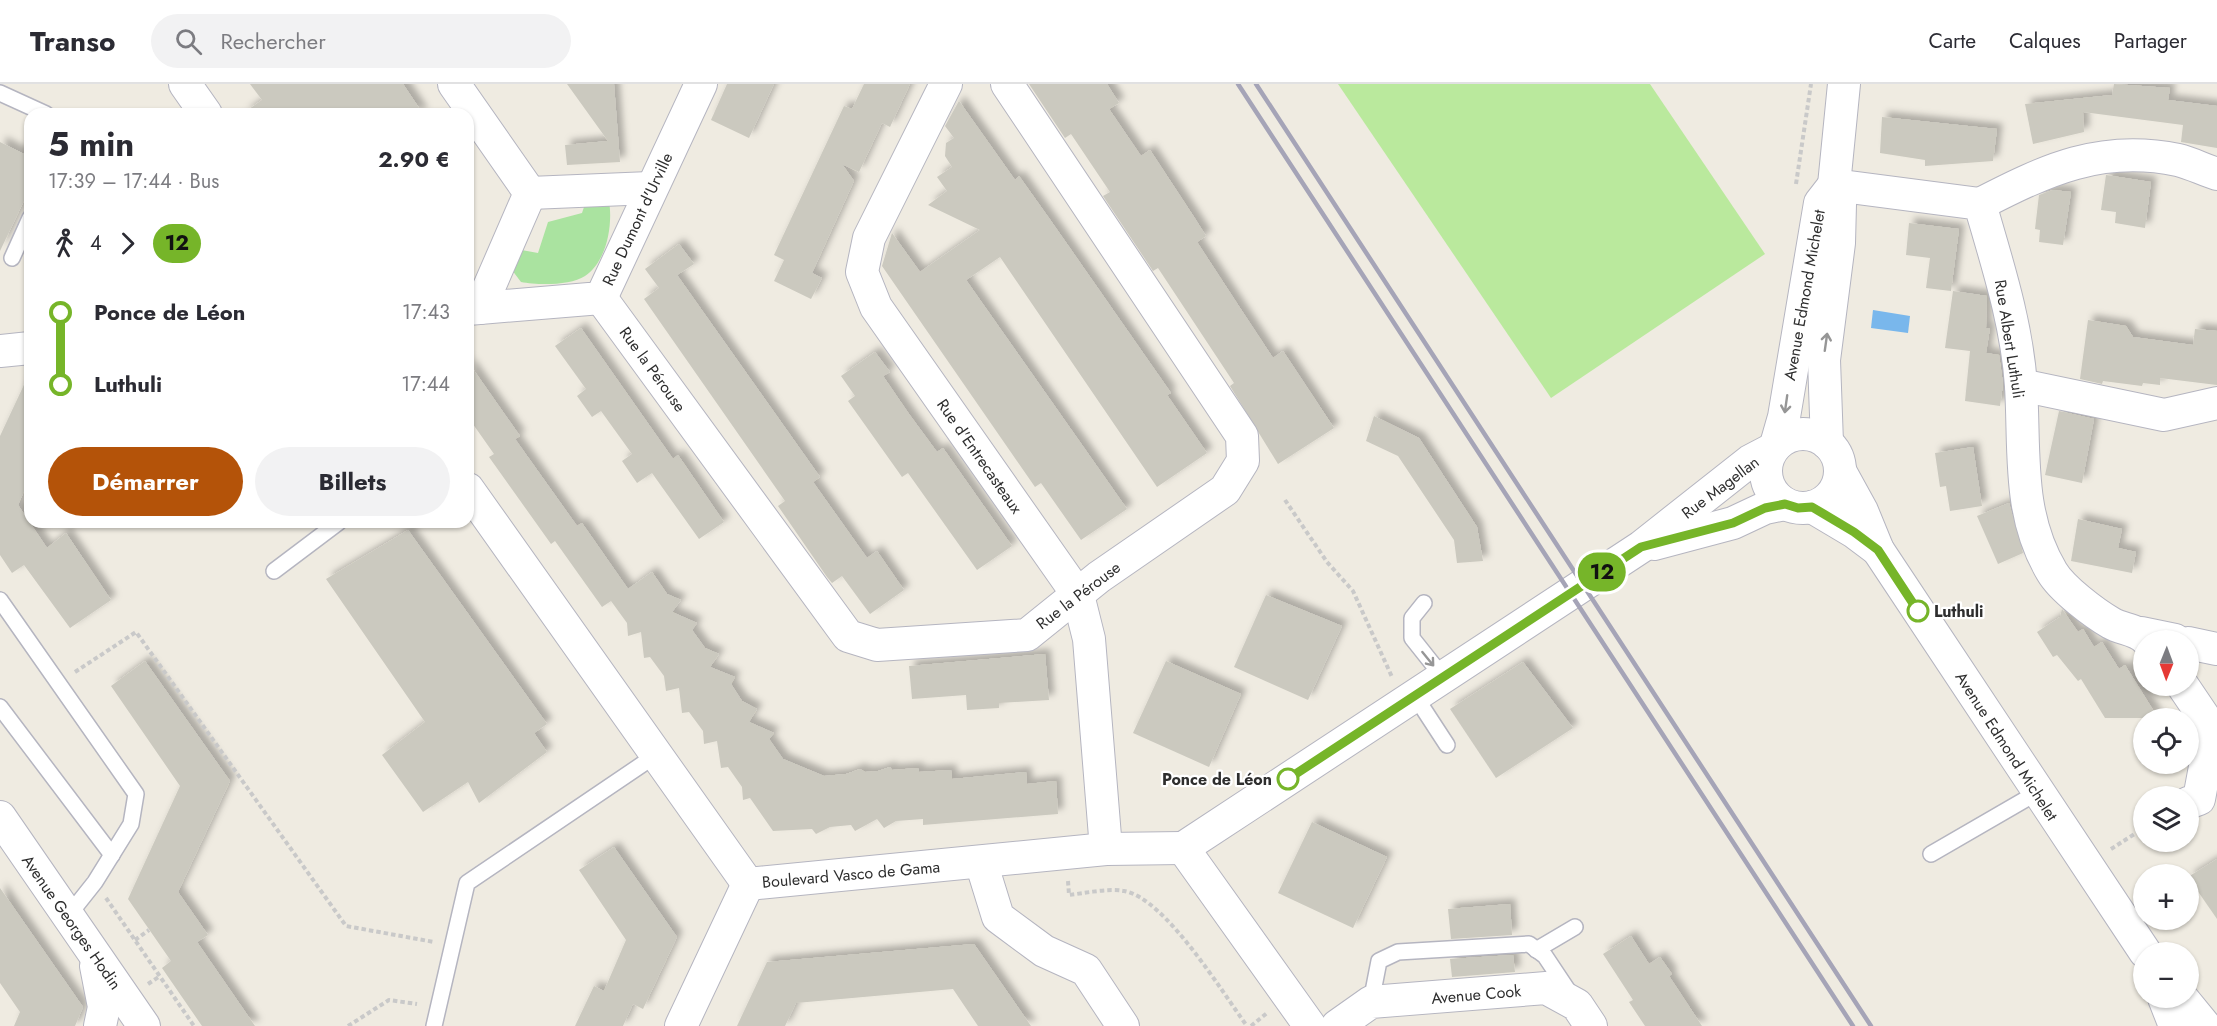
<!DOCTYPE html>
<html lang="fr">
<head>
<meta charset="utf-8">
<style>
  :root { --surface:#fff; --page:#f2f2f3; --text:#2b2b33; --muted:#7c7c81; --line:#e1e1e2; --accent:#b45309 }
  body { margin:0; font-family:Jost,sans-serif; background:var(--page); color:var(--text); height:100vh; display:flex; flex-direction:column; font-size:22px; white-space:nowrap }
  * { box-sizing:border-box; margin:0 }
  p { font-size:20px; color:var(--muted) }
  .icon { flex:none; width:33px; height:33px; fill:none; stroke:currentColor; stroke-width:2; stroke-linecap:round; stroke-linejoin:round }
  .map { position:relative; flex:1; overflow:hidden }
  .side { position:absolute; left:24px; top:24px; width:450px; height:420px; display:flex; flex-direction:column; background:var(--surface); border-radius:18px; box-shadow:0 2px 4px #0004 }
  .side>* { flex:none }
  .badge { padding:0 12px; border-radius:20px; font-size:21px; line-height:39px }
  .needle { width:39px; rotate:181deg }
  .controls { position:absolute; left:2133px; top:546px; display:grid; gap:12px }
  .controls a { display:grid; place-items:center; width:66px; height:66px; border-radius:50%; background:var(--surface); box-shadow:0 2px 4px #0004; font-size:30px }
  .map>.badge { position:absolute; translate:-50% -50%; box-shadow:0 0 0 3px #fff }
  .legs { display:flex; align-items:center; gap:9px; height:66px; padding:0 24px; font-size:20px }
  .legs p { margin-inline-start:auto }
  .summary { display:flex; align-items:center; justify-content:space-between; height:102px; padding:0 24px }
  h1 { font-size:33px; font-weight:700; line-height:45px }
  .button { display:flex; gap:12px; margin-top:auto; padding:12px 24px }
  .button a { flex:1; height:69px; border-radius:36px; background:var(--accent); color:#fff; font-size:24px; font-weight:700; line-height:69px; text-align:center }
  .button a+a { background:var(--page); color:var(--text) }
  ul { padding:0 24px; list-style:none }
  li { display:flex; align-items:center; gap:21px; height:72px; font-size:22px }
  li i { display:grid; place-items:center; width:9px; height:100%; margin:0 8px; background:currentColor }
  li i::after { content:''; width:15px; height:15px; margin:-8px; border:4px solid; border-radius:50%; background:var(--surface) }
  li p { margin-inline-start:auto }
  li:first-child i { background:linear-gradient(#0000 50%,currentColor 0) }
  li:last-child i { background:linear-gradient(currentColor 50%,#0000 0) }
  header { display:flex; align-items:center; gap:36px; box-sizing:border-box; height:84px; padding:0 30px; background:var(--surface); border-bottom:2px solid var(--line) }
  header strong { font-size:28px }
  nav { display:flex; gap:33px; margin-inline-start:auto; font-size:21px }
  .search { width:420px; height:54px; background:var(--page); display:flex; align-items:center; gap:15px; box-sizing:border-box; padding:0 21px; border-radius:33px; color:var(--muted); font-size:22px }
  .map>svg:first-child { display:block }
  .green { fill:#aae3a0 }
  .pitch { fill:#bae99d }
  .water { fill:#79b7ec }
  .building { fill:#cbc9bf; filter:url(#shadow) }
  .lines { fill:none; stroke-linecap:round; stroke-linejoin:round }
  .lane-casing { stroke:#b5b5c0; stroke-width:18 }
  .street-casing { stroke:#b5b5c0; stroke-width:34 }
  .path { stroke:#c9c9c9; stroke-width:4; stroke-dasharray:4.5 3; stroke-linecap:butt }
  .lane { stroke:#fff; stroke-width:15 }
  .street { stroke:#fff; stroke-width:32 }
  .rail { stroke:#a5a4b7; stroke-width:4.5 }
  .oneway { stroke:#969696 }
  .line-1-casing { stroke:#fff; stroke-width:14 }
  .line-1 { stroke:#76b529; stroke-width:9 }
  .stop-1-dot { fill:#fff; stroke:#76b529; stroke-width:3 }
  .labels { text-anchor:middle; stroke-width:4.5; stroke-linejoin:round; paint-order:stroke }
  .street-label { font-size:16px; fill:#2e2e2e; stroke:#fff }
  .stop-label { font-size:16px; font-weight:bold; fill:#2e2e2e; stroke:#fff; text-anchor:start }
</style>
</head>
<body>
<header>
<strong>Transo</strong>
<div class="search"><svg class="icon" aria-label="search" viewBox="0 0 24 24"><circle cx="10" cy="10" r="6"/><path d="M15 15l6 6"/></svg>Rechercher</div>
<nav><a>Carte</a><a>Calques</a><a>Partager</a></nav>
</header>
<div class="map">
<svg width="2217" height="942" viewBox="0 0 2217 942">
  <defs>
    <filter id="shadow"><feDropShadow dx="5.5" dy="-5.5" stdDeviation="3" flood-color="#0004"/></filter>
  </defs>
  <rect width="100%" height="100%" fill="#efebe1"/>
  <!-- green -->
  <path class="green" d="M608,112C614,136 608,177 585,192C570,202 537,201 521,198L512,186L516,165L538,169L548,138L582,129L587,114Z"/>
  <!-- pitch -->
  <path class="pitch" d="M1338,0H1650L1765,170L1551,314Z"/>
  <!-- water -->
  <path class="water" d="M1873,226L1910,232L1908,249L1871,244Z"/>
  <!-- building -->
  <g class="building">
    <path d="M250,0H403L423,30H242L262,16Z"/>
    <path d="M567,0H614L620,78L567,81L565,61L608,57Z"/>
    <path d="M727,0H774L749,54L711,36Z"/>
    <path d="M864,0H910L890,43L882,39L859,88L842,80L854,97L812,189L822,194L811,215L774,197L784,176L774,171L844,22L852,25Z"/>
    <path d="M1029,0H1107L1119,19L1109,25L1141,72L1150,66L1194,133L1206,152L1197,158L1242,227L1273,274L1283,267L1334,344L1278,380L1230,302L1234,299L1158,184L1153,187L1103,112L1110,108L1071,50L1065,54Z"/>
    <path d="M2114,0L2170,4L2168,16L2217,22V64L2181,58L2183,41L2083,28L2084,48L2033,60L2025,20L2112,11Z"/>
    <path d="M959,17L1015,96L1019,92L1051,137L1171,309L1167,311L1207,369L1157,403L1000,173L966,196L1127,425L1081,456L1041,399L1035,403L882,182L892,149L920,188L980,146L928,121L947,107L937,93L952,83L945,72L946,59L954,54L945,42Z"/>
    <path d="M1882,33L1997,45L1993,77L1925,82V76L1880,69Z"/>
    <path d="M0,58L30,73V104L0,167Z"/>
    <path d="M2106,91L2151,98L2145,144L2115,139L2116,128L2101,126Z"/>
    <path d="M2053,106L2071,108L2063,161L2039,158L2040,146L2035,145L2039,111Z"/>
    <path d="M1909,139L1959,145L1951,207L1926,204L1930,174L1906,171Z"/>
    <path d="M679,160L694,180L677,191L820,393L813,398L867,474L877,467L904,506L870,530L842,492L832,499L827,493L778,422L785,417L644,215L659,204L645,185Z"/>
    <path d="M1953,207L1987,212L1986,244H1990L1986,269L1999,271L2003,300L2000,322L1965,317L1970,267L1945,264Z"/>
    <path d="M2088,236L2126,242L2133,253L2193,261L2195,245L2217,247V301L2160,294V301L2143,299L2142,302L2103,297L2102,300L2080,295Z"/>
    <path d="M581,244L673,375L678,371L724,438L699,455L652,389L637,399L622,377L632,370L601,327L592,333L577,312L586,305L555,262Z"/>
    <path d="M875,268L890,288L883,292L909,330L937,368L943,364L1012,462L977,486L908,389L902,393L848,317L855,312L841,292Z"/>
    <path d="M468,278L520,352L515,355L577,442L582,439L628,505L652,488L667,510L681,516L672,528L697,539L692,546L705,564L719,570L710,583L735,593L731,600L742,617L757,625L749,638L774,649L769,655L783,675L824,692L846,690L860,685L865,688L878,687L890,683L892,686L918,684L919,688L951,686L952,695L1026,688L1027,700L1056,697L1058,730L923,741V735L896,737L884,744L877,735L855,747L851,741L830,743L816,750L812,745L773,747L750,714L743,716L742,703L728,683L721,684L717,657L704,660L703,647L689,628L682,629L679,604L666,607L664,592L650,573L644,574L641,548L628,552L627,539L611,517L602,523L555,457L551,460L489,373L494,370L468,333Z"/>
    <path d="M30,288V393L18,421L47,464L66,449L111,516L70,544L24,481L12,489L0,471V352Z"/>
    <path d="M2059,327L2094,335L2082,399L2045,391Z"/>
    <path d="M1374,332L1419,354L1477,443L1483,477L1457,479L1454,456L1398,372L1366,357Z"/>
    <path d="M1973,363L1982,422L1950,427L1946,402L1940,403L1935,369Z"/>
    <path d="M2009,419L2023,469L1998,480L1977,432Z"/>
    <path d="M2078,435L2122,445L2118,464L2136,468L2132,489L2071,477Z"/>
    <path d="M408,446L547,640L534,649L547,668L479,719L468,698L423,728L382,671L425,638L326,495Z"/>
    <path d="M1266,511L1342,542L1308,616L1234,583Z"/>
    <path d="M2062,525L2078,548L2083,545L2094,563L2102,558L2119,585L2125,581L2158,634H2105L2081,595L2078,597L2057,571L2053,573L2037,548L2060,533Z"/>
    <path d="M1045,570L1049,616L999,619V624L967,626L966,611L912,615L909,582Z"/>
    <path d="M145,577L230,697L178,808L208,851L197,858L255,942H202L162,884L171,877L128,815L180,702L111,602Z"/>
    <path d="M1166,577L1241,610L1209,683L1133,649Z"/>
    <path d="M1523,578L1573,644L1496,694L1450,625Z"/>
    <path d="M1312,738L1387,773L1353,844L1278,809Z"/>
    <path d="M614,763L677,853L643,925L633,920L623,942H575L594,902L604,907L626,856L579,786Z"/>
    <path d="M2217,775V835L2188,793Z"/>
    <path d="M0,804L83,923L75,942H14L20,928L0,899Z"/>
    <path d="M1510,820L1512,851L1451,855L1448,825Z"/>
    <path d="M1631,852L1649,880L1660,873L1672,890L1669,892L1702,942H1645L1629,918L1633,916L1603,870Z"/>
    <path d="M974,860L1031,942H978L953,905L796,919L785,942H737L767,878Z"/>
    <path d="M1513,871L1515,888L1452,893L1450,875Z"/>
  </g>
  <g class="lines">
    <!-- lane casing -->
    <g class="lane-casing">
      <g id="lane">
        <path d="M0,9L46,30"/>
        <path d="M12,174L30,134"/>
        <path d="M274,487L339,438"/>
        <path d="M0,516L136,710L131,740L95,798L68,832"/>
        <path d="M1424,519L1412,534V554L1443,593"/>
        <path d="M1415,612L1447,661"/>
        <path d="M0,623L112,771"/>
        <path d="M1931,770L2038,708"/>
        <path d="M1536,866L1575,843"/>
        <path d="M1371,918L1379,877L1398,868L1529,860L1545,872L1571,911"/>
        <path d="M434,942L467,799L656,671"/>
      </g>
    </g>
    <!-- street casing -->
    <g class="street-casing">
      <g id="street">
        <path d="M185,0L206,30"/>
        <path d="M454,0L530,109L480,224"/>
        <path d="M946,0L869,154L862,188L876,223L1078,511L1089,555L1106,765"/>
        <path d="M1834,101L1980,120C1997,179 2017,240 2021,302C2025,367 2017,430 2052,488C2062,505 2094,529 2111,539C2123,546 2137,545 2147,556"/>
        <path d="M530,109L650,104"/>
        <path d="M1980,120C2046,86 2101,60 2178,76C2191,79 2204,86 2217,90"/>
        <path d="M601,214L848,552L877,561L1027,551L1099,493L1225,406L1243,377L1242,352L1007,0"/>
        <path d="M468,225L601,214L701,0"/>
        <path d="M0,267L30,264"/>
        <path d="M2021,301L2164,331L2217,319"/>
        <circle cx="1803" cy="387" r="37"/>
        <path d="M1827,359L1824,276L1839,159L1840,120L1834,101L1844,0"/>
        <path d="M1776,361L1784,333L1820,119L1834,101"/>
        <path d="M1840,387L1862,427L1878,466L2145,868"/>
        <path d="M468,405L748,800"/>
        <path d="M1812,423L1854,448L1878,466"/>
        <path d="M1654,460L1733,439L1765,424L1785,420"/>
        <path d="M2141,549L2175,556"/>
        <path d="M2188,559L2217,565"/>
        <path d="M2183,602L2204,633L2210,656L2199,715L2188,719"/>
        <path d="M0,733L144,942"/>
        <path d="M1183,764L1641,463L1750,377L1771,366"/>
        <path d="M1183,764L1310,942"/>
        <path d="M981,778L998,833L1044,867L1086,886L1123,942"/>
        <path d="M748,800L1106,765L1183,764"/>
        <path d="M96,882L104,923L100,942"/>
        <path d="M2164,914L2175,942"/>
        <path d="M2182,914L2205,942"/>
        <path d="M681,942L748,800"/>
        <path d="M1337,942L1371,918L1546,904L1577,921L1591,942"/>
      </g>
    </g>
    <!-- path -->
    <g class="path">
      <path d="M1796,100L1811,0"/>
      <path d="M1285,416L1327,478L1353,507L1392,593"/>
      <path d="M75,588L136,548L346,842L434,858"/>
      <path d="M2111,765L2144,744"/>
      <path d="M1068,797L1069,811C1086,809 1108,804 1124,807C1165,814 1222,908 1247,942"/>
      <path d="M106,814L194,942"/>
      <path d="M135,856L149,846"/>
      <path d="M148,900L160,892"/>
      <path d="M348,942L389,916L417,920"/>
      <path d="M1251,942L1267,929"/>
    </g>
    <!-- lane -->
    <use href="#lane" class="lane"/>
    <!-- street -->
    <use href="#street" class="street"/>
    <!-- rail -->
    <g class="rail">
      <path d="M1238,0L1853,942"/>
      <path d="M1256,0L1871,942"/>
    </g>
  </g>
  <!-- one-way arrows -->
  <defs><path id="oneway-shaft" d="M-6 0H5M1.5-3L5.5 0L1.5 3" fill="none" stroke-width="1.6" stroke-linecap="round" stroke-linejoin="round" transform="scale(1.5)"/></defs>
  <g class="oneway">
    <use href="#oneway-shaft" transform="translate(1826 258) rotate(-82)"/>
    <use href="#oneway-shaft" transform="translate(1786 320) rotate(98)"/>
    <use href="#oneway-shaft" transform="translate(1428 575) rotate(51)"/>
  </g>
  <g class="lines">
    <!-- line-1 casing -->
    <g class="line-1-casing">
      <path id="line-1" d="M1288,695L1641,463L1733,439L1765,424L1785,420L1798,424L1812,423L1854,448L1878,466L1918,527"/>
    </g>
    <!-- line-1 -->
    <use href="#line-1" class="line-1"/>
  </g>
  <!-- markers -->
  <g class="stop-1-dot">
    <circle cx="1918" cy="527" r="10"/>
    <circle cx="1288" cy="695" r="10"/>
  </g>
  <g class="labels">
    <!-- street labels -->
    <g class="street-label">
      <text transform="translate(637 135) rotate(-65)" y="6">Rue Dumont d'Urville</text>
      <text transform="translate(1804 211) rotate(-80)" y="6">Avenue Edmond Michelet</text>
      <text transform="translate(2010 255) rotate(81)" y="6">Rue Albert Luthuli</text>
      <text transform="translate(653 285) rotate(54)" y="6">Rue la Pérouse</text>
      <text transform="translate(980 372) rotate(55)" y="6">Rue d'Entrecasteaux</text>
      <text transform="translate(1720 403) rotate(-37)" y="6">Rue Magellan</text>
      <text transform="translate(1078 511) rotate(-37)" y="6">Rue la Pérouse</text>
      <text transform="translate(2007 662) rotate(57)" y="6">Avenue Edmond Michelet</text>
      <text transform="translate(851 790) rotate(-5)" y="6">Boulevard Vasco de Gama</text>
      <text transform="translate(72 838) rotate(55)" y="6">Avenue Georges Hodin</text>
      <text transform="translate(1476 910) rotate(-5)" y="6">Avenue Cook</text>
    </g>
    <!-- stop labels -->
    <g class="stop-label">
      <text x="1934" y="533">Luthuli</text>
      <text x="1272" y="701" text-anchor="end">Ponce de Léon</text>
    </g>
  </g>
</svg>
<div class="controls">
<a><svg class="needle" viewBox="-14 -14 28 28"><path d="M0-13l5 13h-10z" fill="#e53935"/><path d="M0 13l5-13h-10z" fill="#7c7c81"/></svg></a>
<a><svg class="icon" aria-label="locate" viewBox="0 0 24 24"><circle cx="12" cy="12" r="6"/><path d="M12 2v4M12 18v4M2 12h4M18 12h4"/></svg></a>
<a><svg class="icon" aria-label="layers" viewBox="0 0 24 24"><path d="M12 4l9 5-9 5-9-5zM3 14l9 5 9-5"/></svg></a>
<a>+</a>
<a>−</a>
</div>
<b class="badge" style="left:1602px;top:488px;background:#76b529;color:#111">12</b>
<section class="side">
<div class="summary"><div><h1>5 min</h1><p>17:39 – 17:44 · Bus</p></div><b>2.90 €</b></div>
<div class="legs"><svg class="icon" aria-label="walk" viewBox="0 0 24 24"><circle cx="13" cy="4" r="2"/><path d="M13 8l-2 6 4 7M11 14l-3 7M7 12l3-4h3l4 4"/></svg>4<svg class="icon" aria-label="forward" viewBox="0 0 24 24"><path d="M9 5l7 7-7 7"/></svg><b class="badge" style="background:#76b529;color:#111">12</b></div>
<ul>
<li><i style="color:#76b529"></i><b>Ponce de Léon</b><p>17:43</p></li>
<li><i style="color:#76b529"></i><b>Luthuli</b><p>17:44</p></li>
</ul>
<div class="button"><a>Démarrer</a><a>Billets</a></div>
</section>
</div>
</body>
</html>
